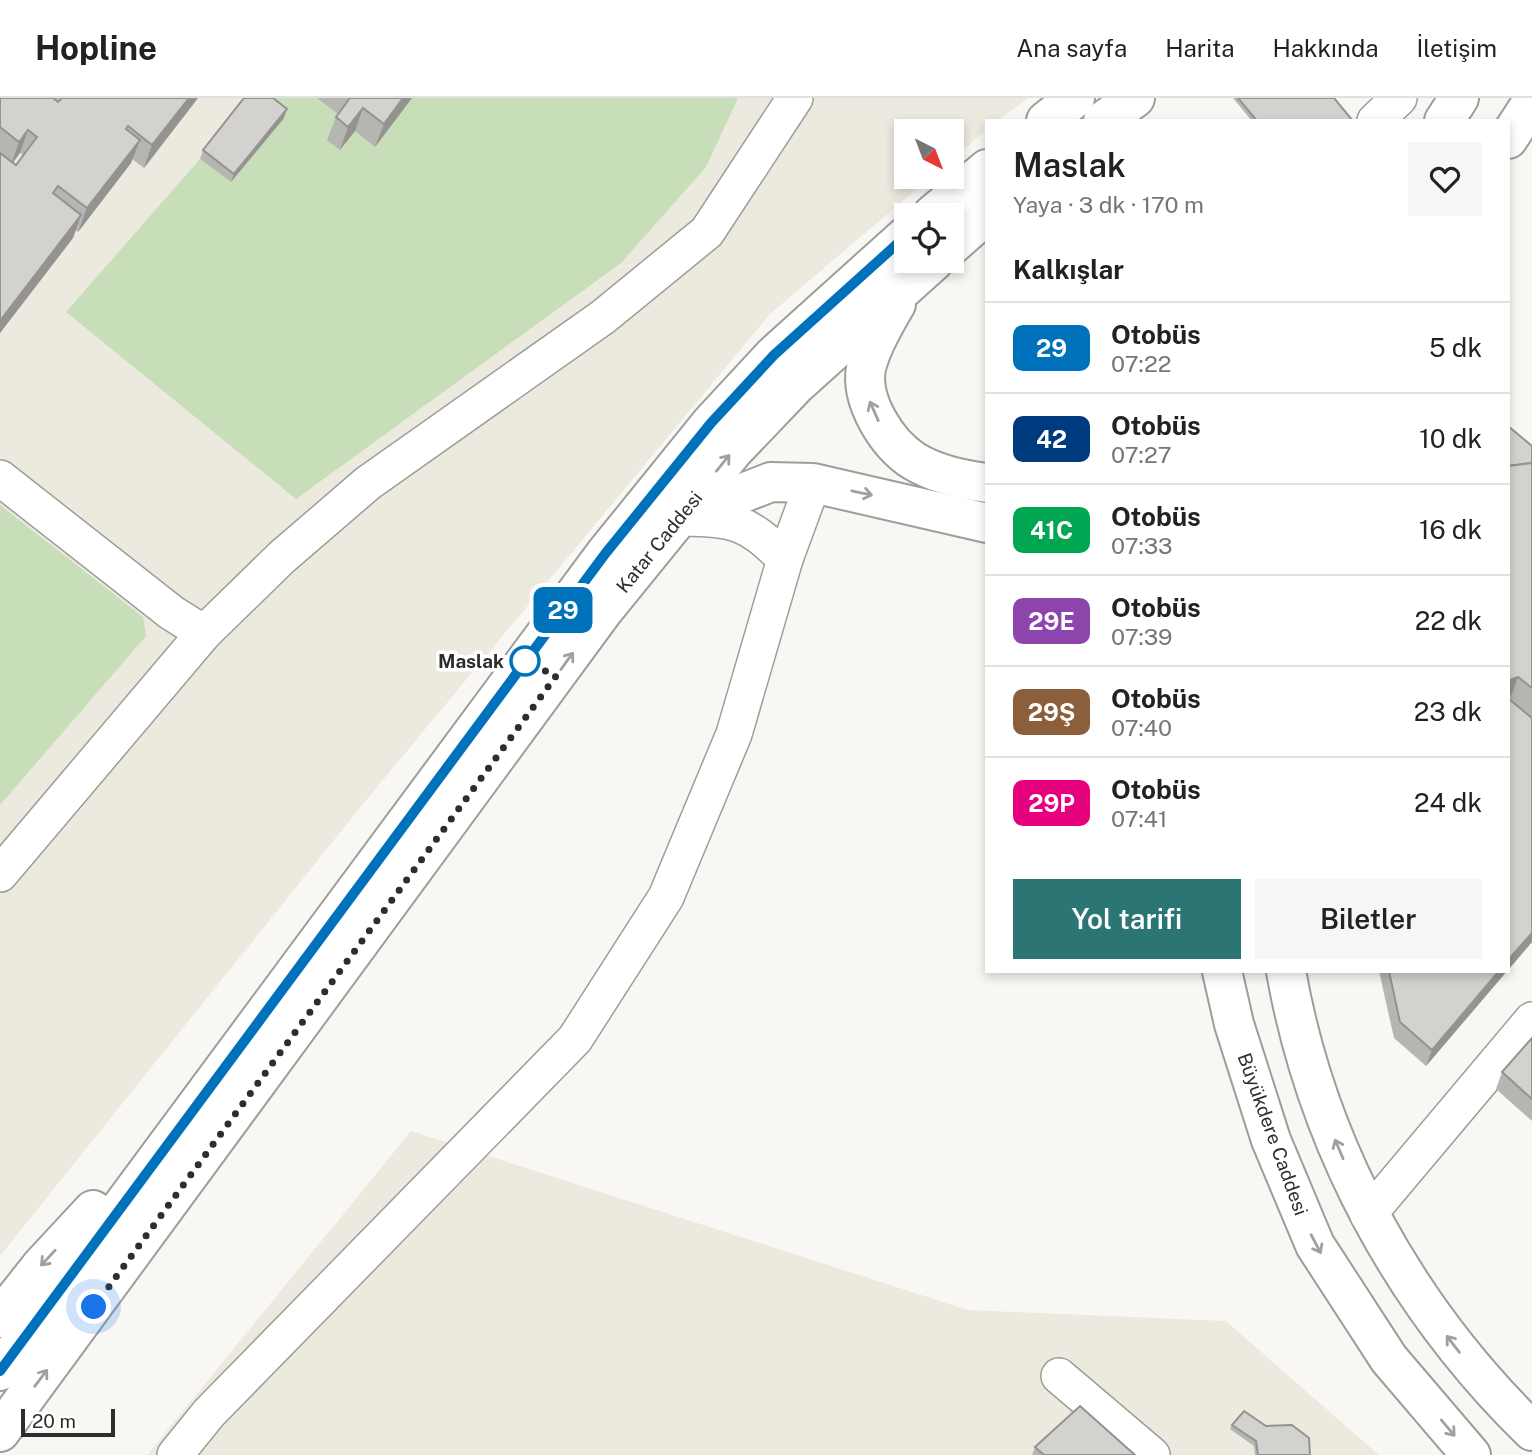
<!DOCTYPE html>
<html lang="tr">
<head>
<meta charset="utf-8">
<style>
  :root { --surface:#fff; --page:#f6f6f6; --text:#222; --muted:#767676; --line:#e0e0e0; --accent:#2b7575 }
  body { margin:0; font-family:"Public Sans",sans-serif; background:var(--page); color:var(--text); height:100vh; display:flex; flex-direction:column; font-size:26px; white-space:nowrap }
  * { box-sizing:border-box; margin:0 }
  p { font-size:23px; color:var(--muted) }
  .icon { flex:none; width:38px; height:38px; fill:none; stroke:currentColor; stroke-width:2; stroke-linecap:round; stroke-linejoin:round }
  .map { position:relative; flex:1; overflow:hidden }
  .sheet { position:absolute; left:985px; top:21px; width:525px; height:854px; display:flex; flex-direction:column; background:var(--surface); border-radius:0px; box-shadow:0 4px 10px #0003 }
  .sheet>* { flex:none }
  .badge { padding:0 14px; border-radius:10px; font-size:24px; line-height:46px }
  .needle { width:46px; rotate:138deg }
  .controls { position:absolute; left:894px; top:21px; display:grid; gap:14px }
  .controls a { display:grid; place-items:center; width:70px; height:70px; border-radius:0px; background:var(--surface); box-shadow:0 4px 10px #0003; font-size:35px }
  .scale { position:absolute; left:21px; bottom:18px; width:94px; box-sizing:border-box; padding-left:7px; border:4px solid #2d2d2c; border-top:0; font-size:19px; line-height:24px; white-space:nowrap; color:#2d2d2c; -webkit-text-stroke:5px #fff; paint-order:stroke }
  .you { position:absolute; width:35px; height:35px; margin:-18px; border:5px solid #fff; border-radius:50%; background:#1a73e8; box-shadow:0 0 0 10px #1a73e833 }
  .map>.badge { position:absolute; translate:-50% -50%; box-shadow:0 0 0 4px #fff }
  h2 { padding:0 28px; font-size:26px; line-height:63px }
  .round { display:grid; place-items:center; flex:none; width:74px; height:74px; border-radius:0px; background:var(--page) }
  .overview { display:flex; align-items:center; justify-content:space-between; height:119px; padding:0 28px }
  h1 { font-size:33px; font-weight:600; line-height:52px }
  .primary-button { display:flex; gap:14px; margin-top:auto; padding:14px 28px }
  .primary-button a { flex:1; height:80px; border-radius:0px; background:var(--accent); color:#fff; font-size:28px; font-weight:600; line-height:80px; text-align:center }
  .primary-button a+a { background:var(--page); color:var(--text) }
  ul { padding:0; list-style:none }
  li { display:flex; align-items:center; gap:21px; height:91px; padding:0 28px; border-top:2px solid var(--line) }
  li div { flex:1 }
  li b { display:block; font-size:26px }
  li em { font-style:normal }
  li .badge { min-width:77px; font-weight:700; text-align:center }
  header { display:flex; align-items:center; gap:42px; box-sizing:border-box; height:98px; padding:0 35px; background:var(--surface); border-bottom:2px solid var(--line) }
  header strong { font-size:33px }
  nav { display:flex; gap:38px; margin-inline-start:auto; font-size:24px }
  .map>svg:first-child { display:block }
  .built { fill:#eceadf }
  .green { fill:#c7deb8 }
  .lines { fill:none; stroke-linecap:round; stroke-linejoin:round }
  .minor-casing { stroke:#9d9d99; stroke-width:38 }
  .major-casing { stroke:#9d9d99; stroke-width:42 }
  .minor { stroke:#fff; stroke-width:35 }
  .major { stroke:#fff; stroke-width:38 }
  .wall { fill:#b5b5b1; fill-rule:evenodd }
  .shaded-wall { fill:#949390 }
  .building { fill:#d3d2ce; stroke:#949390; stroke-width:2 }
  .oneway { stroke:#a0a0a0 }
  .line-casing { stroke:#fff; stroke-width:16 }
  .line { stroke:#0072bc; stroke-width:10 }
  .walk { stroke:#2d2d2c; stroke-width:7; stroke-dasharray:0 12.6 }
  .stop-dot { fill:#fff; stroke:#0072bc; stroke-width:3.5 }
  .labels { text-anchor:middle; stroke-width:7; stroke-linejoin:round; paint-order:stroke }
  .street-label { font-size:19px; fill:#2d2d2c; stroke:#fff }
  .stop-label { font-size:19px; font-weight:bold; fill:#2d2d2c; stroke:#fff; text-anchor:end }
</style>
</head>
<body>
<header>
<strong>Hopline</strong>
<nav><a>Ana sayfa</a><a>Harita</a><a>Hakkında</a><a>İletişim</a></nav>
</header>
<div class="map">
<svg width="1532" height="1357" viewBox="0 0 1532 1357">
  <rect width="100%" height="100%" fill="#f8f7f3"/>
  <!-- built -->
  <g class="built">
    <path d="M0,0H1028L997,23H987V31L952,61V33H906V79H931L770,216L358,712L0,1158Z"/>
    <path d="M411,1033L968,1212L1226,1223L1379,1357H147Z"/>
  </g>
  <!-- green -->
  <g class="green">
    <path d="M263,0H317L344,20L340,52L355,33L375,48L412,0H738L706,69L621,165L296,401L66,214L200,61L231,84Z"/>
    <path d="M0,407L143,519L146,538L0,707Z"/>
  </g>
  <g class="lines">
    <!-- minor casing -->
    <g class="minor-casing">
      <g id="minor">
        <path d="M1375,23L1399,0"/>
        <path d="M0,380L172,515L204,535"/>
        <path d="M682,420C736,421 746,423 785,461L813,385"/>
        <path d="M0,776L204,535L282,459L368,385L603,219L707,134L795,0"/>
        <path d="M1368,1117L1532,922"/>
        <path d="M1059,1278L1152,1357"/>
        <path d="M175,1357L209,1315L575,941L666,799L734,636L785,461"/>
      </g>
    </g>
    <!-- major casing -->
    <g class="major-casing">
      <g id="major">
        <path d="M1046,23L1075,0"/>
        <path d="M1103,23L1135,0"/>
        <path d="M1444,23L1459,0"/>
        <path d="M1508,41L1532,4"/>
        <path d="M932,117L987,71"/>
        <path d="M952,147L987,116"/>
        <path d="M896,206C885,225 871,249 866,270C860,303 887,346 914,363C935,376 963,382 987,385"/>
        <path d="M681,419L771,384L813,385L987,425"/>
        <path d="M1222,873L1234,926L1271,1042L1315,1147L1389,1261L1471,1357"/>
        <path d="M1286,873C1317,1049 1405,1209 1532,1333"/>
        <path d="M0,1220L41,1168L93,1112"/>
        <path d="M0,1273L605,456L711,325L774,257L906,138"/>
        <path d="M0,1334L603,513L733,353L797,286L934,163"/>
      </g>
    </g>
    <!-- minor -->
    <use href="#minor" class="minor"/>
    <!-- major -->
    <use href="#major" class="major"/>
  </g>
  <!-- wall -->
  <g class="wall">
    <path d="M0,0H198L144,70L132,61L131,65L78,134L76,132L73,140L0,235ZM20,55L23,57L16,67L13,65Z"/>
    <path d="M317,0H412L375,49L355,33L340,52L327,42L336,19L338,16Z"/>
    <path d="M1233,0H1334L1353,23H1252Z"/>
    <path d="M284,20L231,84L200,61L203,52Z"/>
    <path d="M1508,328L1532,348V844L1508,872Z"/>
    <path d="M1379,873H1507L1426,968L1394,940Z"/>
    <path d="M1532,940V1023L1496,991L1502,974Z"/>
    <path d="M1232,1327L1310,1357H1255L1254,1348L1230,1331Z"/>
    <path d="M1035,1349L1135,1357H1032Z"/>
  </g>
  <!-- shaded-wall -->
  <g class="shaded-wall">
    <path d="M189,0H198L144,70L152,47Z"/>
    <path d="M403,0H412L375,49L384,26Z"/>
    <path d="M363,10L355,33L340,52L348,29Z"/>
    <path d="M287,11L284,20L231,84L234,76Z"/>
    <path d="M28,32L20,55L11,67L19,44Z"/>
    <path d="M140,42L131,65L78,134L87,110Z"/>
    <path d="M81,117L73,140L0,235V223Z"/>
    <path d="M1518,579L1508,606V583Z"/>
    <path d="M1532,835V844L1508,872V862Z"/>
    <path d="M1499,873H1507L1426,968L1432,952Z"/>
  </g>
  <!-- building -->
  <g class="building">
    <path d="M0,0H53L58,4L62,0H189L152,47L128,28L126,31L140,42L87,110L58,88L53,95L81,117L0,223V55L16,67L37,39L28,32L19,44L0,29Z"/>
    <path d="M244,0H273L287,11L234,76L203,52Z"/>
    <path d="M350,0H403L384,26L363,10L348,29L336,19Z"/>
    <path d="M1238,0H1334L1353,23H1257Z"/>
    <path d="M1508,328L1532,348V365L1508,368Z"/>
    <path d="M1532,365V590L1518,579L1508,583V368Z"/>
    <path d="M1510,602L1532,620V835L1508,862V603Z"/>
    <path d="M1389,873H1499L1432,952L1400,924Z"/>
    <path d="M1532,940V1001L1502,974Z"/>
    <path d="M1080,1308L1135,1357H1044L1035,1349Z"/>
    <path d="M1244,1313L1266,1328L1292,1327L1309,1340L1310,1357H1258L1256,1343L1232,1327Z"/>
  </g>
  <!-- one-way arrows -->
  <defs><path id="oneway-shaft" d="M-6 0H5M1.5-3L5.5 0L1.5 3" fill="none" stroke-width="1.6" stroke-linecap="round" stroke-linejoin="round" transform="scale(1.75)"/></defs>
  <g class="oneway">
    <use href="#oneway-shaft" transform="translate(874 313) rotate(-114)"/>
    <use href="#oneway-shaft" transform="translate(723 365) rotate(-51)"/>
    <use href="#oneway-shaft" transform="translate(862 395) rotate(12)"/>
    <use href="#oneway-shaft" transform="translate(567 563) rotate(-54)"/>
    <use href="#oneway-shaft" transform="translate(1339 1051) rotate(-113)"/>
    <use href="#oneway-shaft" transform="translate(1316 1146) rotate(62)"/>
    <use href="#oneway-shaft" transform="translate(48 1160) rotate(133)"/>
    <use href="#oneway-shaft" transform="translate(1453 1246) rotate(-128)"/>
    <use href="#oneway-shaft" transform="translate(41 1280) rotate(-53)"/>
    <use href="#oneway-shaft" transform="translate(1448 1330) rotate(50)"/>
  </g>
  <g class="lines">
    <!-- line casing -->
    <g class="line-casing">
      <path id="line" d="M0,1273L605,456L711,325L774,257L906,138"/>
    </g>
    <!-- line -->
    <use href="#line" class="line"/>
    <!-- walk -->
    <path class="walk" d="M94,1209L556,578L525,563"/>
  </g>
  <!-- markers -->
  <circle class="stop-dot" cx="525" cy="563" r="14"/>
  <g class="labels">
    <!-- street labels -->
    <g class="street-label">
      <text transform="translate(659 444) rotate(-51)" y="7">Katar Caddesi</text>
      <text transform="translate(1273 1036) rotate(70)" y="7">Büyükdere Caddesi</text>
    </g>
    <!-- stop labels -->
    <g class="stop-label">
      <text x="504" y="570">Maslak</text>
    </g>
  </g>
</svg>
<div class="controls">
<a><svg class="needle" viewBox="-14 -14 28 28"><path d="M0-13l5 13h-10z" fill="#e53935"/><path d="M0 13l5-13h-10z" fill="#767676"/></svg></a>
<a><svg class="icon" aria-label="locate" viewBox="0 0 24 24"><circle cx="12" cy="12" r="6"/><path d="M12 2v4M12 18v4M2 12h4M18 12h4"/></svg></a>
</div>
<div class="scale">20 m</div>
<div class="you" style="left:94px;top:1209px"></div>
<b class="badge" style="left:563px;top:512px;background:#0072bc;color:#fff">29</b>
<section class="sheet">
<div class="overview"><div><h1>Maslak</h1><p>Yaya · 3 dk · 170 m</p></div><a class="round"><svg class="icon" aria-label="heart" viewBox="0 0 24 24"><path d="M12 20l-8-8c-3-5 5-10 8-4 3-6 11-1 8 4z"/></svg></a></div>
<h2>Kalkışlar</h2>
<ul>
<li><span class="badge" style="background:#0072bc;color:#fff">29</span><div><b>Otobüs</b><p>07:22</p></div><em>5 dk</em></li>
<li><span class="badge" style="background:#003b80;color:#fff">42</span><div><b>Otobüs</b><p>07:27</p></div><em>10 dk</em></li>
<li><span class="badge" style="background:#00a651;color:#fff">41C</span><div><b>Otobüs</b><p>07:33</p></div><em>16 dk</em></li>
<li><span class="badge" style="background:#8e44ad;color:#fff">29E</span><div><b>Otobüs</b><p>07:39</p></div><em>22 dk</em></li>
<li><span class="badge" style="background:#8b5e3c;color:#fff">29Ş</span><div><b>Otobüs</b><p>07:40</p></div><em>23 dk</em></li>
<li><span class="badge" style="background:#e6007e;color:#fff">29P</span><div><b>Otobüs</b><p>07:41</p></div><em>24 dk</em></li>
</ul>
<div class="primary-button"><a>Yol tarifi</a><a>Biletler</a></div>
</section>
</div>
</body>
</html>
